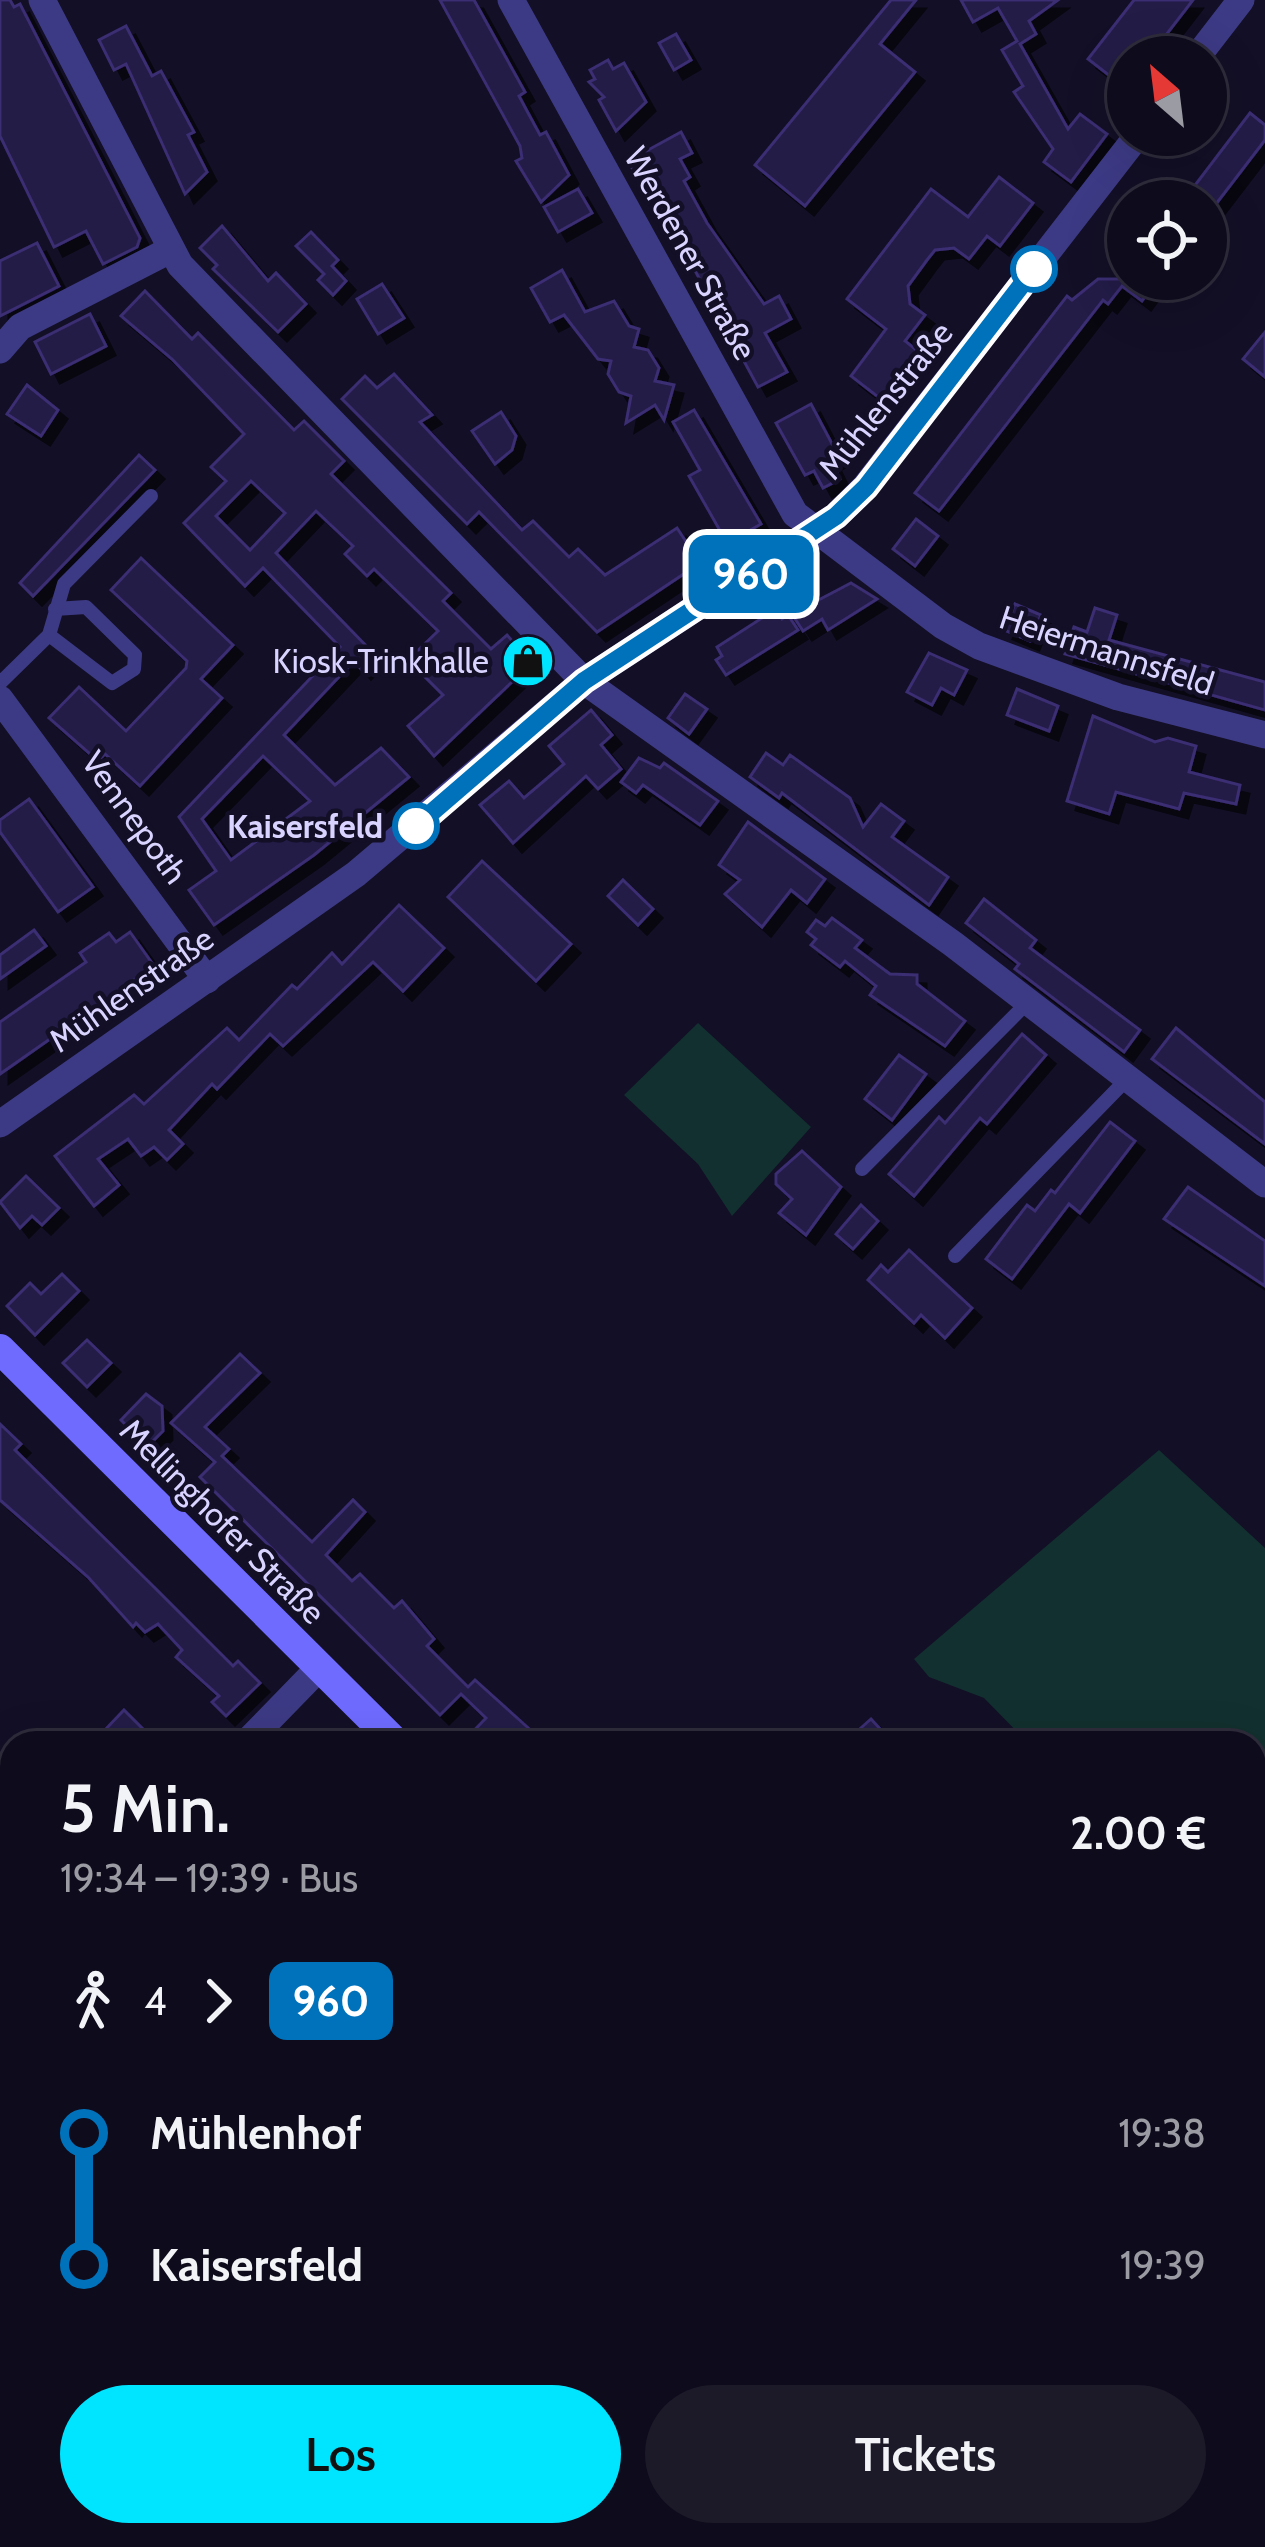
<!DOCTYPE html>
<html lang="de">
<head>
<meta charset="utf-8">
<style>
  :root { --surface:#0e0b1c; --page:#1c1929; --text:#f1f3f6; --muted:#9b9ba3; --line:#2e2b3b; --accent:#00e5ff }
  body { margin:0; font-family:Cabin,sans-serif; background:var(--page); color:var(--text); height:100vh; display:flex; flex-direction:column; font-size:45px; white-space:nowrap }
  * { box-sizing:border-box; margin:0 }
  p { font-size:39px; color:var(--muted) }
  .icon { flex:none; width:66px; height:66px; fill:none; stroke:currentColor; stroke-width:2; stroke-linecap:round; stroke-linejoin:round }
  .map { position:relative; flex:1; overflow:hidden }
  .details { position:absolute; left:0px; top:1731px; width:1266px; height:816px; display:flex; flex-direction:column; background:var(--surface); border-radius:36px 36px 0 0; box-shadow:0 12px 48px #0002,0 0 0 3px var(--line) }
  .details>* { flex:none }
  .badge { padding:0 24px; border-radius:18px; font-size:42px; line-height:78px }
  .needle { width:78px; rotate:332deg }
  .tools { position:absolute; left:1107px; top:36px; display:grid; gap:24px }
  .tools a { display:grid; place-items:center; width:120px; height:120px; border-radius:50%; background:var(--surface); box-shadow:0 12px 48px #0002,0 0 0 3px var(--line); font-size:60px }
  .map>.badge { position:absolute; translate:-50% -50%; box-shadow:0 0 0 6px #fff }
  .legs { display:flex; align-items:center; gap:18px; height:132px; padding:0 60px; font-size:39px }
  .legs p { margin-inline-start:auto }
  .head { display:flex; align-items:center; justify-content:space-between; height:204px; padding:0 60px }
  h1 { font-size:66px; font-weight:600; line-height:90px }
  .button { display:flex; gap:24px; margin-top:auto; padding:24px 60px }
  .button a { flex:1; height:138px; border-radius:72px; background:var(--accent); color:#111; font-size:48px; font-weight:600; line-height:138px; text-align:center }
  .button a+a { background:var(--page); color:var(--text) }
  ul { padding:0 60px; list-style:none }
  li { display:flex; align-items:center; gap:42px; height:132px; font-size:45px }
  li i { display:grid; place-items:center; width:18px; height:100%; margin:0 15px; background:currentColor }
  li i::after { content:''; width:30px; height:30px; margin:-15px; border:9px solid; border-radius:50%; background:var(--surface) }
  li p { margin-inline-start:auto }
  li:first-child i { background:linear-gradient(#0000 50%,currentColor 0) }
  li:last-child i { background:linear-gradient(currentColor 50%,#0000 0) }
  .map>svg:first-child { display:block }
  .green { fill:#12302f }
  .lines { fill:none; stroke-linecap:round; stroke-linejoin:round }
  .stream { stroke:#0c2248; stroke-width:6 }
  .building { fill:#241b47; stroke:#3b2d73; stroke-width:3; fill-rule:evenodd; filter:url(#shadow) }
  .lane { stroke:#3d3a85; stroke-width:14 }
  .street { stroke:#3d3a85; stroke-width:27 }
  .secondary { stroke:#6f6bff; stroke-width:30 }
  .line-1-casing { stroke:#fff; stroke-width:27 }
  .line-1 { stroke:#0072bc; stroke-width:18 }
  .stop-1-dot { fill:#fff; stroke:#0072bc; stroke-width:6 }
  .labels { text-anchor:middle; stroke-width:9; stroke-linejoin:round; paint-order:stroke }
  .street-label { font-size:33px; fill:#d9d4ff; stroke:#130f26 }
  .poi-label { font-size:33px; fill:#d9d4ff; stroke:#130f26; text-anchor:end }
  .stop-label { font-size:33px; font-weight:bold; fill:#d9d4ff; stroke:#130f26; text-anchor:end }
</style>
</head>
<body>
<div class="map">
<svg width="1265" height="2547" viewBox="0 0 1265 2547">
  <defs>
    <filter id="shadow"><feDropShadow dx="9" dy="9" stdDeviation="0" flood-color="#0009"/></filter>
  </defs>
  <rect width="100%" height="100%" fill="#130f26"/>
  <!-- green -->
  <g class="green">
    <path d="M698,1023L811,1127L732,1216L698,1164L624,1095Z"/>
    <path d="M1159,1450L1265,1548V1958L1254,1963V1743H1114L1109,1738L1102,1743H1028L984,1698L929,1677L914,1659Z"/>
    <path d="M0,2100L12,2112V2285L0,2298Z"/>
  </g>
  <g class="lines">
    <!-- stream -->
    <g class="stream">
      <path d="M1254,1830L1265,1825"/>
      <path d="M413,2547L425,2535"/>
    </g>
  </g>
  <!-- building -->
  <g class="building">
    <path d="M0,0H10L14,7L20,4L140,238L137,247L103,264L86,231L54,247L0,136Z"/>
    <path d="M440,0H474L525,92L519,96L527,111L540,135L546,132L569,175L541,202L516,161L522,158L520,146Z"/>
    <path d="M891,0H916L880,44L915,72L805,206L755,165Z"/>
    <path d="M961,0H1058L1029,21L1036,34L1020,44L1068,129L1080,114L1107,134L1071,182L1044,162L1053,149L1014,92L1023,86L1002,50L1017,41L998,8L973,22Z"/>
    <path d="M1134,0H1193L1149,57H1128V90L1088,59Z"/>
    <path d="M126,26L152,76L161,71L194,132L188,135L207,172L185,194L126,64L114,70L99,40Z"/>
    <path d="M676,34L691,60L674,70L659,43Z"/>
    <path d="M608,60L613,69L624,63L646,102L616,131L599,100L604,97L589,82L595,79L590,70Z"/>
    <path d="M1250,113L1265,125V140L1206,217V201H1183Z"/>
    <path d="M681,132L692,153L680,159L690,177L684,181L707,223L764,304L779,296L791,319L765,333L787,372L758,387L673,230L669,232L628,161Z"/>
    <path d="M999,177L1033,203L1000,246L987,236L969,259L954,248L935,250L927,260L908,286L910,304L925,315L905,341L919,352L882,400L851,376L886,329L847,299L931,189L968,217Z"/>
    <path d="M578,189L592,213L558,232L544,207Z"/>
    <path d="M222,226L268,281L276,273L306,304L278,332L213,269L217,265L200,248Z"/>
    <path d="M311,232L338,260L332,266L346,281L333,295L318,280L324,274L296,246Z"/>
    <path d="M37,243L59,286L0,316V261Z"/>
    <path d="M562,270L585,312L614,301L629,326L639,329L634,347L648,350L659,368L655,381L674,385L664,420L655,405L626,423L631,396L619,392L608,374L611,361L598,359L564,315L550,322L531,288Z"/>
    <path d="M1098,279H1158L1142,301L1122,286L1108,304L1103,300L939,511L915,493L1067,296L1072,300Z"/>
    <path d="M382,284L404,318L378,334L357,299Z"/>
    <path d="M145,291L192,339L198,333L294,430L304,421L344,461L331,474L451,593L443,601L491,649L507,635L532,663L434,756L408,726L443,695L408,660L438,631L374,569L367,576L345,554L353,546L316,511L276,553L376,656L362,670L354,661L284,735L335,785L381,748L409,777L314,855L214,925L189,890L216,871L179,817L340,647L263,568L245,586L184,523L226,481L211,467L244,434L172,359L121,316ZM251,481L285,513L250,550L216,516ZM263,756L310,801L231,860L202,819Z"/>
    <path d="M90,314L106,346L51,374L35,342Z"/>
    <path d="M1265,332V377L1243,359Z"/>
    <path d="M394,374L432,415L420,422L522,530L533,521L569,557L578,549L605,575L677,528L700,563L597,632L479,512L467,524L342,399L365,376L377,388Z"/>
    <path d="M27,385L58,410L41,436L7,414Z"/>
    <path d="M811,404L839,457L831,461L840,479L823,488L814,471L805,475L776,423Z"/>
    <path d="M694,410L761,524L727,543L689,476L700,470L673,422Z"/>
    <path d="M501,412L516,436L512,450L495,464L472,431Z"/>
    <path d="M139,455L155,470L33,596L20,583Z"/>
    <path d="M916,519L938,536L915,566L893,549Z"/>
    <path d="M141,558L233,645L201,679L222,698L140,786L105,754L98,761L49,718L79,687L126,731L186,668L187,661L111,590Z"/>
    <path d="M851,583L877,599L828,630L822,619L803,631L792,614Z"/>
    <path d="M1015,604L1041,615L1030,641L1004,630Z"/>
    <path d="M1095,608L1117,615L1109,640L1265,682V710L1065,654L1074,627L1087,632Z"/>
    <path d="M776,609L782,619L788,615L798,630L726,675L716,660L722,656L717,647Z"/>
    <path d="M929,653L967,670L954,695L941,688L932,705L907,692Z"/>
    <path d="M1017,689L1058,706L1049,731L1007,715Z"/>
    <path d="M685,694L707,709L689,734L668,718Z"/>
    <path d="M591,710L612,735L601,745L621,769L598,789L586,776L513,843L480,805L509,781L524,798L564,764L549,746Z"/>
    <path d="M1093,716L1155,742L1168,738L1196,746L1189,772L1240,785L1236,804L1184,793L1179,809L1116,792L1109,814L1067,801Z"/>
    <path d="M766,753L783,765L790,755L850,798L863,827L881,804L904,821L892,837L948,877L929,905L782,793L779,798L750,777Z"/>
    <path d="M639,758L660,768L664,763L718,801L700,825L643,785L636,793L621,782Z"/>
    <path d="M29,799L93,887L58,912L0,832V820Z"/>
    <path d="M748,822L825,879L807,903L791,890L762,927L725,894L740,880L719,865Z"/>
    <path d="M482,861L571,944L536,981L448,897Z"/>
    <path d="M623,880L653,909L638,925L608,896Z"/>
    <path d="M984,899L1036,940L1030,948L1140,1030L1124,1052L1015,969L1019,964L966,923Z"/>
    <path d="M399,905L444,948L403,991L373,962L283,1046L270,1034L217,1089L212,1084L169,1130L183,1144L167,1160L154,1147L141,1156L128,1139L98,1159L119,1185L94,1206L55,1156L134,1095L144,1104L227,1028L239,1040L292,985L297,989L332,953L342,964Z"/>
    <path d="M832,918L862,940L855,948L890,974L917,975V984L965,1021L945,1046L870,995L876,986L845,961L840,967L811,945L816,939L807,932L816,920L825,926Z"/>
    <path d="M34,930L46,946L0,979V955Z"/>
    <path d="M130,932L154,966L0,1074V1022L86,962L80,953L109,933L116,942Z"/>
    <path d="M1176,1028L1265,1102V1144L1152,1059Z"/>
    <path d="M1022,1034L1046,1055L987,1124L980,1118L914,1196L889,1174L939,1117L945,1123Z"/>
    <path d="M899,1055L926,1074L892,1120L865,1099Z"/>
    <path d="M1110,1122L1135,1141L1080,1213L1069,1204L1012,1279L986,1259L1027,1205L1035,1211L1051,1190L1055,1193Z"/>
    <path d="M802,1151L841,1187L806,1235L779,1213L792,1199L776,1184V1174Z"/>
    <path d="M26,1176L59,1208L42,1225L32,1216L20,1228L0,1202Z"/>
    <path d="M1188,1187L1265,1241V1286L1164,1219Z"/>
    <path d="M861,1205L878,1221L853,1249L836,1234Z"/>
    <path d="M909,1250L972,1308L945,1338L921,1315L914,1323L868,1280L881,1265L888,1272Z"/>
    <path d="M62,1274L79,1291L35,1335L7,1306L30,1283L41,1294Z"/>
    <path d="M87,1340L111,1363L87,1387L63,1363Z"/>
    <path d="M240,1354L260,1373L205,1427L229,1449L222,1456L312,1542L353,1500L365,1512L326,1555L352,1581L360,1574L394,1608L402,1601L434,1639L427,1646L468,1687L475,1680L535,1734L527,1743H462L486,1718L461,1694L440,1715L200,1477L215,1462L171,1423Z"/>
    <path d="M146,1394L162,1406L163,1431L147,1447L121,1420Z"/>
    <path d="M0,1424L21,1444L15,1450L156,1589L233,1666L238,1661L260,1683L226,1716L212,1702L219,1696L176,1657L182,1650L158,1624L145,1632L136,1623L133,1627L88,1577L0,1500Z"/>
    <path d="M124,1710L149,1735L140,1743H116L104,1731Z"/>
    <path d="M871,1719L893,1743H844Z"/>
  </g>
  <g class="lines">
    <!-- lane -->
    <g class="lane">
      <path d="M49,635L112,683L134,669L135,655L86,607L55,609"/>
      <path d="M0,683L49,635L64,584L151,496"/>
      <path d="M862,1169L1029,1001"/>
      <path d="M955,1256L1128,1078"/>
    </g>
    <!-- street -->
    <g class="street">
      <path d="M42,0L180,265L584,681L953,944L1265,1184"/>
      <path d="M511,0L795,514L943,626L979,646L1118,697L1265,735"/>
      <path d="M1197,57L1241,0"/>
      <path d="M0,350L20,327L170,250"/>
      <path d="M0,699L207,980"/>
      <path d="M0,1124L356,874L584,681L836,516L865,487L1138,135"/>
      <path d="M246,1743L320,1667"/>
      <path d="M0,1887L12,1899"/>
      <path d="M0,1992L12,1980"/>
      <path d="M1254,1998L1265,1992"/>
      <path d="M1254,2195L1265,2186"/>
      <path d="M74,2547L86,2535"/>
    </g>
    <!-- secondary -->
    <g class="secondary">
      <path d="M0,1349L396,1743"/>
      <path d="M1170,2535L1179,2547"/>
      <path d="M1214,2535L1224,2547"/>
    </g>
  </g>
  <g class="lines">
    <!-- line-1 casing -->
    <g class="line-1-casing">
      <path id="line-1" d="M416,826L584,681L836,516L866,487L1034,269"/>
    </g>
    <!-- line-1 -->
    <use href="#line-1" class="line-1"/>
  </g>
  <!-- icons -->
  <defs>
    <g id="shop-disc" transform="scale(2.7)"><circle r="9.5" fill="#00e5ff" stroke="#130f26"/><path d="M-5-2.5h2.3a2.7 3.5 0 0 1 5.4 0H5L5.5 6h-11ZM-1.5-2.5h3a1.5 2.3 0 0 0-3 0Z" fill="#111"/></g>
  </defs>
  <g fill-rule="evenodd">
    <use href="#shop-disc" x="528" y="661"/>
  </g>
  <!-- markers -->
  <g class="stop-1-dot">
    <circle cx="1034" cy="269" r="21"/>
    <circle cx="416" cy="826" r="21"/>
  </g>
  <g class="labels">
    <!-- street labels -->
    <g class="street-label">
      <text transform="translate(691 253) rotate(61)" y="12">Werdener Straße</text>
      <text transform="translate(885 400) rotate(-51)" y="12">Mühlenstraße</text>
      <text transform="translate(1107 650) rotate(18)" y="12">Heiermannsfeld</text>
      <text transform="translate(135 817) rotate(54)" y="12">Vennepoth</text>
      <text transform="translate(131 989) rotate(-35)" y="12">Mühlenstraße</text>
      <text transform="translate(223 1521) rotate(45)" y="12">Mellinghofer Straße</text>
    </g>
    <!-- poi labels -->
    <g class="poi-label">
      <text x="489" y="673">Kiosk-Trinkhalle</text>
    </g>
    <!-- stop labels -->
    <g class="stop-label">
      <text x="383" y="838">Kaisersfeld</text>
    </g>
  </g>
</svg>
<div class="tools">
<a><svg class="needle" viewBox="-14 -14 28 28"><path d="M0-13l5 13h-10z" fill="#e53935"/><path d="M0 13l5-13h-10z" fill="#9b9ba3"/></svg></a>
<a><svg class="icon" aria-label="locate" viewBox="0 0 24 24"><circle cx="12" cy="12" r="6"/><path d="M12 2v4M12 18v4M2 12h4M18 12h4"/></svg></a>
</div>
<b class="badge" style="left:751px;top:574px;background:#0072bc;color:#fff">960</b>
<section class="details">
<div class="head"><div><h1>5 Min.</h1><p>19:34 – 19:39 · Bus</p></div><b>2.00 €</b></div>
<div class="legs"><svg class="icon" aria-label="walk" viewBox="0 0 24 24"><circle cx="13" cy="4" r="2"/><path d="M13 8l-2 6 4 7M11 14l-3 7M7 12l3-4h3l4 4"/></svg>4<svg class="icon" aria-label="forward" viewBox="0 0 24 24"><path d="M9 5l7 7-7 7"/></svg><b class="badge" style="background:#0072bc;color:#fff">960</b></div>
<ul>
<li><i style="color:#0072bc"></i><b>Mühlenhof</b><p>19:38</p></li>
<li><i style="color:#0072bc"></i><b>Kaisersfeld</b><p>19:39</p></li>
</ul>
<div class="button"><a>Los</a><a>Tickets</a></div>
</section>
</div>
</body>
</html>
